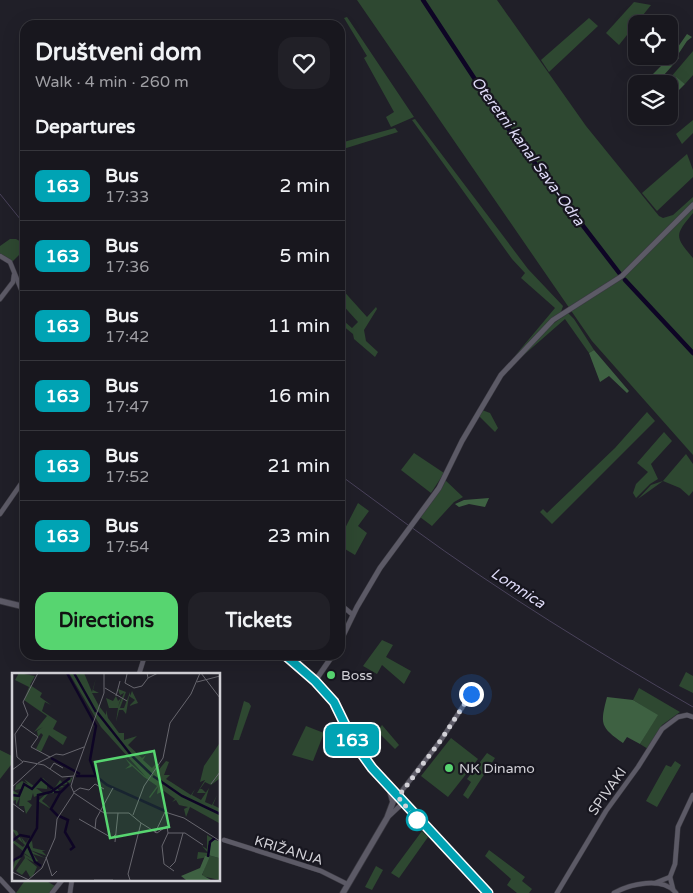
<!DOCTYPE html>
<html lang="en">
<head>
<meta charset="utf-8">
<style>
  :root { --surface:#18171e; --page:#212027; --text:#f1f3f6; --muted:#9f9fa4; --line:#36363c; --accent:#57d570 }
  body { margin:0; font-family:"Varela Round",sans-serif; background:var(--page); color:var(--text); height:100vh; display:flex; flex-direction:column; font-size:19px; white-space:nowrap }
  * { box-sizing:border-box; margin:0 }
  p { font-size:16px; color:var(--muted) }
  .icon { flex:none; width:28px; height:28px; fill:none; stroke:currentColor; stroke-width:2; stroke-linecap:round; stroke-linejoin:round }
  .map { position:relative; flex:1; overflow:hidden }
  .drawer { position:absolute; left:20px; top:20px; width:325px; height:640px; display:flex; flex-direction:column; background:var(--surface); border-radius:15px; box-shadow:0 5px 20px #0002,0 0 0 1px var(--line) }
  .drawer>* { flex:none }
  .badge { padding:0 10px; border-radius:8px; font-size:18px; line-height:32px }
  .tools { position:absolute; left:628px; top:15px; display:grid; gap:10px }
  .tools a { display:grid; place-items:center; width:50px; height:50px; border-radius:10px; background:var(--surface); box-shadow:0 5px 20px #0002,0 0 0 1px var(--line); font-size:25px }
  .you { position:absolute; width:25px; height:25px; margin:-12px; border:4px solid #fff; border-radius:50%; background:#1a73e8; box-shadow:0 0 0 8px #1a73e833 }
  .map>.badge { position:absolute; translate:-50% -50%; box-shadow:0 0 0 2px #fff }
  h2 { padding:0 15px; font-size:19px; line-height:45px }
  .round { display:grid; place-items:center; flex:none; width:52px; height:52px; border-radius:15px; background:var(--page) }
  .summary { display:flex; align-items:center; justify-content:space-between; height:85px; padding:0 15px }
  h1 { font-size:24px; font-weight:800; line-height:38px }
  .action { display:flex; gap:10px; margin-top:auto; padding:10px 15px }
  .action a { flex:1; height:58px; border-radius:15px; background:var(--accent); color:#111; font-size:20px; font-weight:800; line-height:58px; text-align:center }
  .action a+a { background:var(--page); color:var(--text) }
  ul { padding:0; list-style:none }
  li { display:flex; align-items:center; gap:15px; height:70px; padding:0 15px; border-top:1px solid var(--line) }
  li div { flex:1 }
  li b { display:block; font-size:19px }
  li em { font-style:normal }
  li .badge { min-width:55px; font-weight:700; text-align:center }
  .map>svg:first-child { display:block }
  .green { fill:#2e4831 }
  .forest { fill:#3e6142 }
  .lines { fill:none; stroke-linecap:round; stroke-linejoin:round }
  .stream { stroke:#49425a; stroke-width:1 }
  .canal { stroke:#0e0525; stroke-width:4.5 }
  .minor-casing { stroke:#3a3941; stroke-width:5.5 }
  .tertiary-casing { stroke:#3a3941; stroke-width:6 }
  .secondary-casing { stroke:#3a3941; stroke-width:7 }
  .minor { stroke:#5c5a66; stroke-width:4.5 }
  .tertiary { stroke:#5c5a66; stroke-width:5 }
  .secondary { stroke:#5c5a66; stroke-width:5.5 }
  .line-casing { stroke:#fff; stroke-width:11 }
  .line { stroke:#00a3b4; stroke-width:8 }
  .walk { stroke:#d2d1d7; stroke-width:5; stroke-dasharray:0 9 }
  .poi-dot { fill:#57d570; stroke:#17161f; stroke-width:2 }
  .stop-dot { fill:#fff; stroke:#00a3b4; stroke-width:2.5 }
  .labels { text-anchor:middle; stroke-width:4.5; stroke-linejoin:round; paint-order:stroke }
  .poi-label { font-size:14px; fill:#d2d1d7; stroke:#17161f; text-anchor:start }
  .street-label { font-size:14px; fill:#d2d1d7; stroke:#17161f }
  .water-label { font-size:15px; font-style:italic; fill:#ddd9f5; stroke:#17161f }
  .inset-river { fill:none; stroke:#0e0525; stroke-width:2.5 }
  .inset-road { fill:none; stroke:#67666e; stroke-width:1 }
  .view { fill:#57d570; fill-opacity:0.15; stroke:#57d570; stroke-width:2.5 }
  .inset-edge { fill:none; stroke:#d2d1d7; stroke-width:2.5 }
</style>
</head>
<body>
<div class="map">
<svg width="693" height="893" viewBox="0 0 693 893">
  <rect width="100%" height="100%" fill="#201f28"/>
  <!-- green -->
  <g class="green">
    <path d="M357,0H497L586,126L659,216L663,218L673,215L693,197V213C675,235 674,236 693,258V455L592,341Z"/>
    <path d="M634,2L651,5L619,45L606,33Z"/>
    <path d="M347,17L414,117L391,127L386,117L394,112L364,58L367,56L344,18Z"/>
    <path d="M589,18L598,26L549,72L541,60Z"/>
    <path d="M693,51V75L685,84L676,78L669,85L665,84Z"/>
    <path d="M415,119L528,269L563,306L561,312L544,326L514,357L555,308L521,278L525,273L512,259L412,120Z"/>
    <path d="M693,120V133L682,144L676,134Z"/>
    <path d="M395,128L398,132L340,150V143Z"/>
    <path d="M687,154L693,170V177L657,211L642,193Z"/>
    <path d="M10,239H16L25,244V268L20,264L25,259L20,254L12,262L0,254V246Z"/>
    <path d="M340,287L367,317L376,307L377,309L364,330L366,341L378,352L375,357L354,339L353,334L342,325L345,322L352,328L358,322L340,302Z"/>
    <path d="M568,313L574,319L594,350L589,353L565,319L518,360L546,329Z"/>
    <path d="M482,410L490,413L498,428L495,432L479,416Z"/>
    <path d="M647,412L655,421L552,524L540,512L543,509L547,513L615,448Z"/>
    <path d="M664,432L672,441L651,464L658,479L650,484L636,498L633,493L636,484L648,472L637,463Z"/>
    <path d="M414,453L444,473L431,493L401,470Z"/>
    <path d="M686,454L693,464V491L689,496L680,488L663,481L638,499L651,485L663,481Z"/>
    <path d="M445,480L463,497L454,502L432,526L420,517Z"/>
    <path d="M358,503L369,511L358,526L367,533L355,555L345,549L343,553L340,551V538Z"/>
    <path d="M382,640L393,645L386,657L411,671L404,684L382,665L377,674L363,666Z"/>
    <path d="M686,672L693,676V693L679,686Z"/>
    <path d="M639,688L680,712L662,725L648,749L640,744L657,715L633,700Z"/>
    <path d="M244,701L249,703L251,706L239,740H233Z"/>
    <path d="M382,725L399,745L395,749L377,731Z"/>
    <path d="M306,726L324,733L313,761L292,755Z"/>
    <path d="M451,738L478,759L448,797L421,776Z"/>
    <path d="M0,750L14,757V761L0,779Z"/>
    <path d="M487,753L495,758L468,799L463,795L471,782L467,779Z"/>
    <path d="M675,761L681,765L657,807L646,801L666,765L671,767Z"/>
    <path d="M422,831L428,837L399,878L391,873Z"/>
    <path d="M489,850L525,877L522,881L532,889L529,893H517L507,885L511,879L485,856Z"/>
    <path d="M376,866L383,870L372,890L365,887Z"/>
    <path d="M26,879H43L55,886L50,893H16Z"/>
  </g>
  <!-- forest -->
  <g class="forest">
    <path d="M687,34L692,37L687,41L677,56L679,58L656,84H652L648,79L673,54Z"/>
    <path d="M676,77L685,84L669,100V85Z"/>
    <path d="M594,350L629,391L627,393L609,376L600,382L589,353Z"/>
    <path d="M489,498L485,507L469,504L459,507L455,504L464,500Z"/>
    <path d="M607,697L633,700L658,715L640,744L627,737L623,743C600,727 600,724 607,697Z"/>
  </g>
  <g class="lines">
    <!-- stream -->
    <g class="stream">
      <path d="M0,194L25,225"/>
      <path d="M340,475L408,525"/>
      <path d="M411,527C501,593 596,651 693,707"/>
    </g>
    <!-- canal -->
    <g class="canal">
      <path d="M423,0L501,119L620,274"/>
      <path d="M625,280L693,353"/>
    </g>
    <!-- minor casing -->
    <g class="minor-casing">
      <g id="minor">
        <path d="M0,256L10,262L25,299"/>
        <path d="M0,299L13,282L14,275"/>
        <path d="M0,514L25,478"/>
        <path d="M340,604L353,615"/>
        <path d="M139,674L145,655"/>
        <path d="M390,788L488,893"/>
        <path d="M397,797L441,740L471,694"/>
        <path d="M388,817L403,803"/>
        <path d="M224,840L321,871L347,884"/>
        <path d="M0,879L13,893"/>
        <path d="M655,883L670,877"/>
        <path d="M673,889L670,877L675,864L678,827L693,795"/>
        <path d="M52,893L63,879"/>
        <path d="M70,893L72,879"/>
        <path d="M557,893L606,811L638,767L662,729L678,717L687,715L693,717"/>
        <path d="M614,893C630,884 663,876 676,893"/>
      </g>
    </g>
    <!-- tertiary casing -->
    <g class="tertiary-casing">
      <g id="tertiary">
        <path d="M340,642L357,607L380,568L439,488L462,441L501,375L553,320L622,276L693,205"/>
        <path d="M315,681L333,655"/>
      </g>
    </g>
    <!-- secondary casing -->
    <g class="secondary-casing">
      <g id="secondary">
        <path d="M0,601L25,607"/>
        <path d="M285,655L330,697L338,708L354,743L389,787L393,802L387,818L343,893"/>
      </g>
    </g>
    <!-- minor -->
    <use href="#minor" class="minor"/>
    <!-- tertiary -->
    <use href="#tertiary" class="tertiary"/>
    <!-- secondary -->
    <use href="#secondary" class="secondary"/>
  </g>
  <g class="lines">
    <!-- line casing -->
    <g class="line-casing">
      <path id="line" d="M285,655L315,681L334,702L354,743L372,768L488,893"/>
    </g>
    <!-- line -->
    <use href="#line" class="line"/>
    <!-- walk -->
    <path class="walk" d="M417,820L398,797L441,740L471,694"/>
  </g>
  <!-- markers -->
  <g class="poi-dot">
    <circle cx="331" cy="675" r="5"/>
    <circle cx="449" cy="768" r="5"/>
  </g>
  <circle class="stop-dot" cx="417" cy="820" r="10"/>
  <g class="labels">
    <!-- poi labels -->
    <g class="poi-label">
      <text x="341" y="680">Boss</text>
      <text x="459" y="773">NK Dinamo</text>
    </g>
    <!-- street labels -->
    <g class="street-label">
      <text transform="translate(607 791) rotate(-55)" y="5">SPIVAKI</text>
      <text transform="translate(289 850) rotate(17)" y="5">KRIŽANJA</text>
    </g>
    <!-- water labels -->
    <g class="water-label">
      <text transform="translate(528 151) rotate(54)" y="5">Oteretni kanal Sava-Odra</text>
      <text transform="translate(518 588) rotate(33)" y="5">Lomnica</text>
    </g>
  </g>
  <!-- overview -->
  <g transform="translate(12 673)">
    <rect width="208" height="208" fill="#201f28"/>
    <path d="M7,0L23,3L18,12L30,20L28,24L39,32L33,29L30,38L45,48L41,56L55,64L51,72L37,62L29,79L24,76L31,62L29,60L26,64L25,58L31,54L22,59L35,43L12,27L17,14L3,7ZM57,0H72L80,19L84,5L81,17L87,20H80L87,33L94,42V37L96,45L107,60H112V67L125,63L116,72L130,85L134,82L131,87L140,95L144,91L148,93L145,99L154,88L157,89L152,102H158L154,106L159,109L179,122L183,116L180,122L189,127L197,115L193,129L200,132L205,122L201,132L207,135V150L178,134L174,144L172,136L176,134L167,132L164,127L160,129L163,126L152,118L145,121L146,114L138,125L137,124L145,113L132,104L120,93L119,94L113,96L118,92L113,85L134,104L89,54ZM106,16L114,19L108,35H112L118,19V23L120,18L126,30L117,33L123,27L117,23L114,41L111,37H107L104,49L106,35H97L94,25L101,28L104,23L106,28L109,25L106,34L112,20L108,22ZM207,71V106L199,112L193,109L188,116H190L194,120H185L193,107L188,109L192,93ZM61,104L58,110L54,108L55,111L49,112L52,114L45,115L48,119L36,121L30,128L34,131L39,136L26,128L35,120L40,119L39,116L42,117L38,113L35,112V116L24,115L31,120L22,124L21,120L19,127L15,128L20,132L14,141L12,133H7L8,124L4,132V127L0,128V117L7,121L9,116L3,117L4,112L10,108L16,111L12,106L22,113L31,105L42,116L48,107L51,110L55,107ZM0,156L5,158L12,172L9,164L14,170L18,163L14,171L20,168L21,175L34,178H30L35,183L18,177L33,185L21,181L26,188L23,189L30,194L14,185L25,194L21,203L18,204L14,197L10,202L4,198L13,185L12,181L22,187L12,180L0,199L3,188H0L9,184L15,171L11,178L0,169V166L11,174L13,172L6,166ZM195,162L201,166L196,173V182L207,185V207L190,203L196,184L185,186L186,179L196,180L190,173L195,176Z" fill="#2e4831"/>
    <path d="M200,166L207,168V185L196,182ZM193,183H198L190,202L199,207H174L169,203L188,195Z" fill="#3e6142"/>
    <path class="inset-river" d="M55,0L84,53L78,87L84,103M62,0L84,39M85,39L119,82L140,102M39,85L68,101M64,103H84L95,112L153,138M141,103L170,123L208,141M42,119H49L57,111M0,122L7,123L12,111L20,116L29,106L41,116M46,143L39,136L49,118M47,143L56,147L53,159L62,174L58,177M0,168L8,162L18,164M15,171L23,189L29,193M196,184L198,169L203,165M0,188L9,183L25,155L26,122L39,119L58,105"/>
    <path class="inset-road" d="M135,0L136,5L146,0M189,0L208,25M115,1L113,10L122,15L130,13L136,5M185,9L208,3M93,15L115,28M104,23L108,8M9,52L26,64L19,74L38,84M11,88L32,92L50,104L62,103L59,113L62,120L92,140H117L129,150L116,201L118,207M26,90L44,81L51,82L72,74M38,96L42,90L51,95M0,97L11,89L5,84L3,61L16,42L11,29L26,0M62,103L92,20V0M199,111L208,99M0,114L25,91M62,119L68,115L77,117L83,111L92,116M0,130L12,139M121,142L132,113L151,85L158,50L179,21L188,0M67,146L100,165L104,161M129,150L145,160L155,153L156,160H173L191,172M83,156L84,146L101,115M143,160L153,139L172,145L208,168M156,160L150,173L152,191L162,198M103,169L106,140M34,184L40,203L45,198M158,194L163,189L171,160M0,199L17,207M16,207L30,195L43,165L45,146L62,120M82,207H101"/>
    <path class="view" d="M142,78L157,154L98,165L83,89Z"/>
    <rect width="208" height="208" class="inset-edge"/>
  </g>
</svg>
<div class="tools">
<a><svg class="icon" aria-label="locate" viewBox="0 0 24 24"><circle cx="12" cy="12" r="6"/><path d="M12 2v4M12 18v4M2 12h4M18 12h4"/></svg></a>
<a><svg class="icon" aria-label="layers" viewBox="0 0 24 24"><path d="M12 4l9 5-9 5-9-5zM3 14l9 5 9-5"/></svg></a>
</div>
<div class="you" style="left:471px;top:694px"></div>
<b class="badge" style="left:352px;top:740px;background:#00a3b4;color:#fff">163</b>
<section class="drawer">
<div class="summary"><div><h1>Društveni dom</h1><p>Walk · 4 min · 260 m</p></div><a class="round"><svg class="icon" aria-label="heart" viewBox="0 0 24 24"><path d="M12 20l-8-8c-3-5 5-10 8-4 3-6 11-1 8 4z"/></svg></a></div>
<h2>Departures</h2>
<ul>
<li><span class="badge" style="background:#00a3b4;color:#fff">163</span><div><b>Bus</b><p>17:33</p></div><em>2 min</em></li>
<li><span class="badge" style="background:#00a3b4;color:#fff">163</span><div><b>Bus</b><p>17:36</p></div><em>5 min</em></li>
<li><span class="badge" style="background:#00a3b4;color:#fff">163</span><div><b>Bus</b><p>17:42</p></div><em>11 min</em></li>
<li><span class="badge" style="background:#00a3b4;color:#fff">163</span><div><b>Bus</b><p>17:47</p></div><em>16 min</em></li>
<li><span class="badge" style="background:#00a3b4;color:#fff">163</span><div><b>Bus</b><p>17:52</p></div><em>21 min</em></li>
<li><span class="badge" style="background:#00a3b4;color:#fff">163</span><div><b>Bus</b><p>17:54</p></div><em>23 min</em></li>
</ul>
<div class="action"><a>Directions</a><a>Tickets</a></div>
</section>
</div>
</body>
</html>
